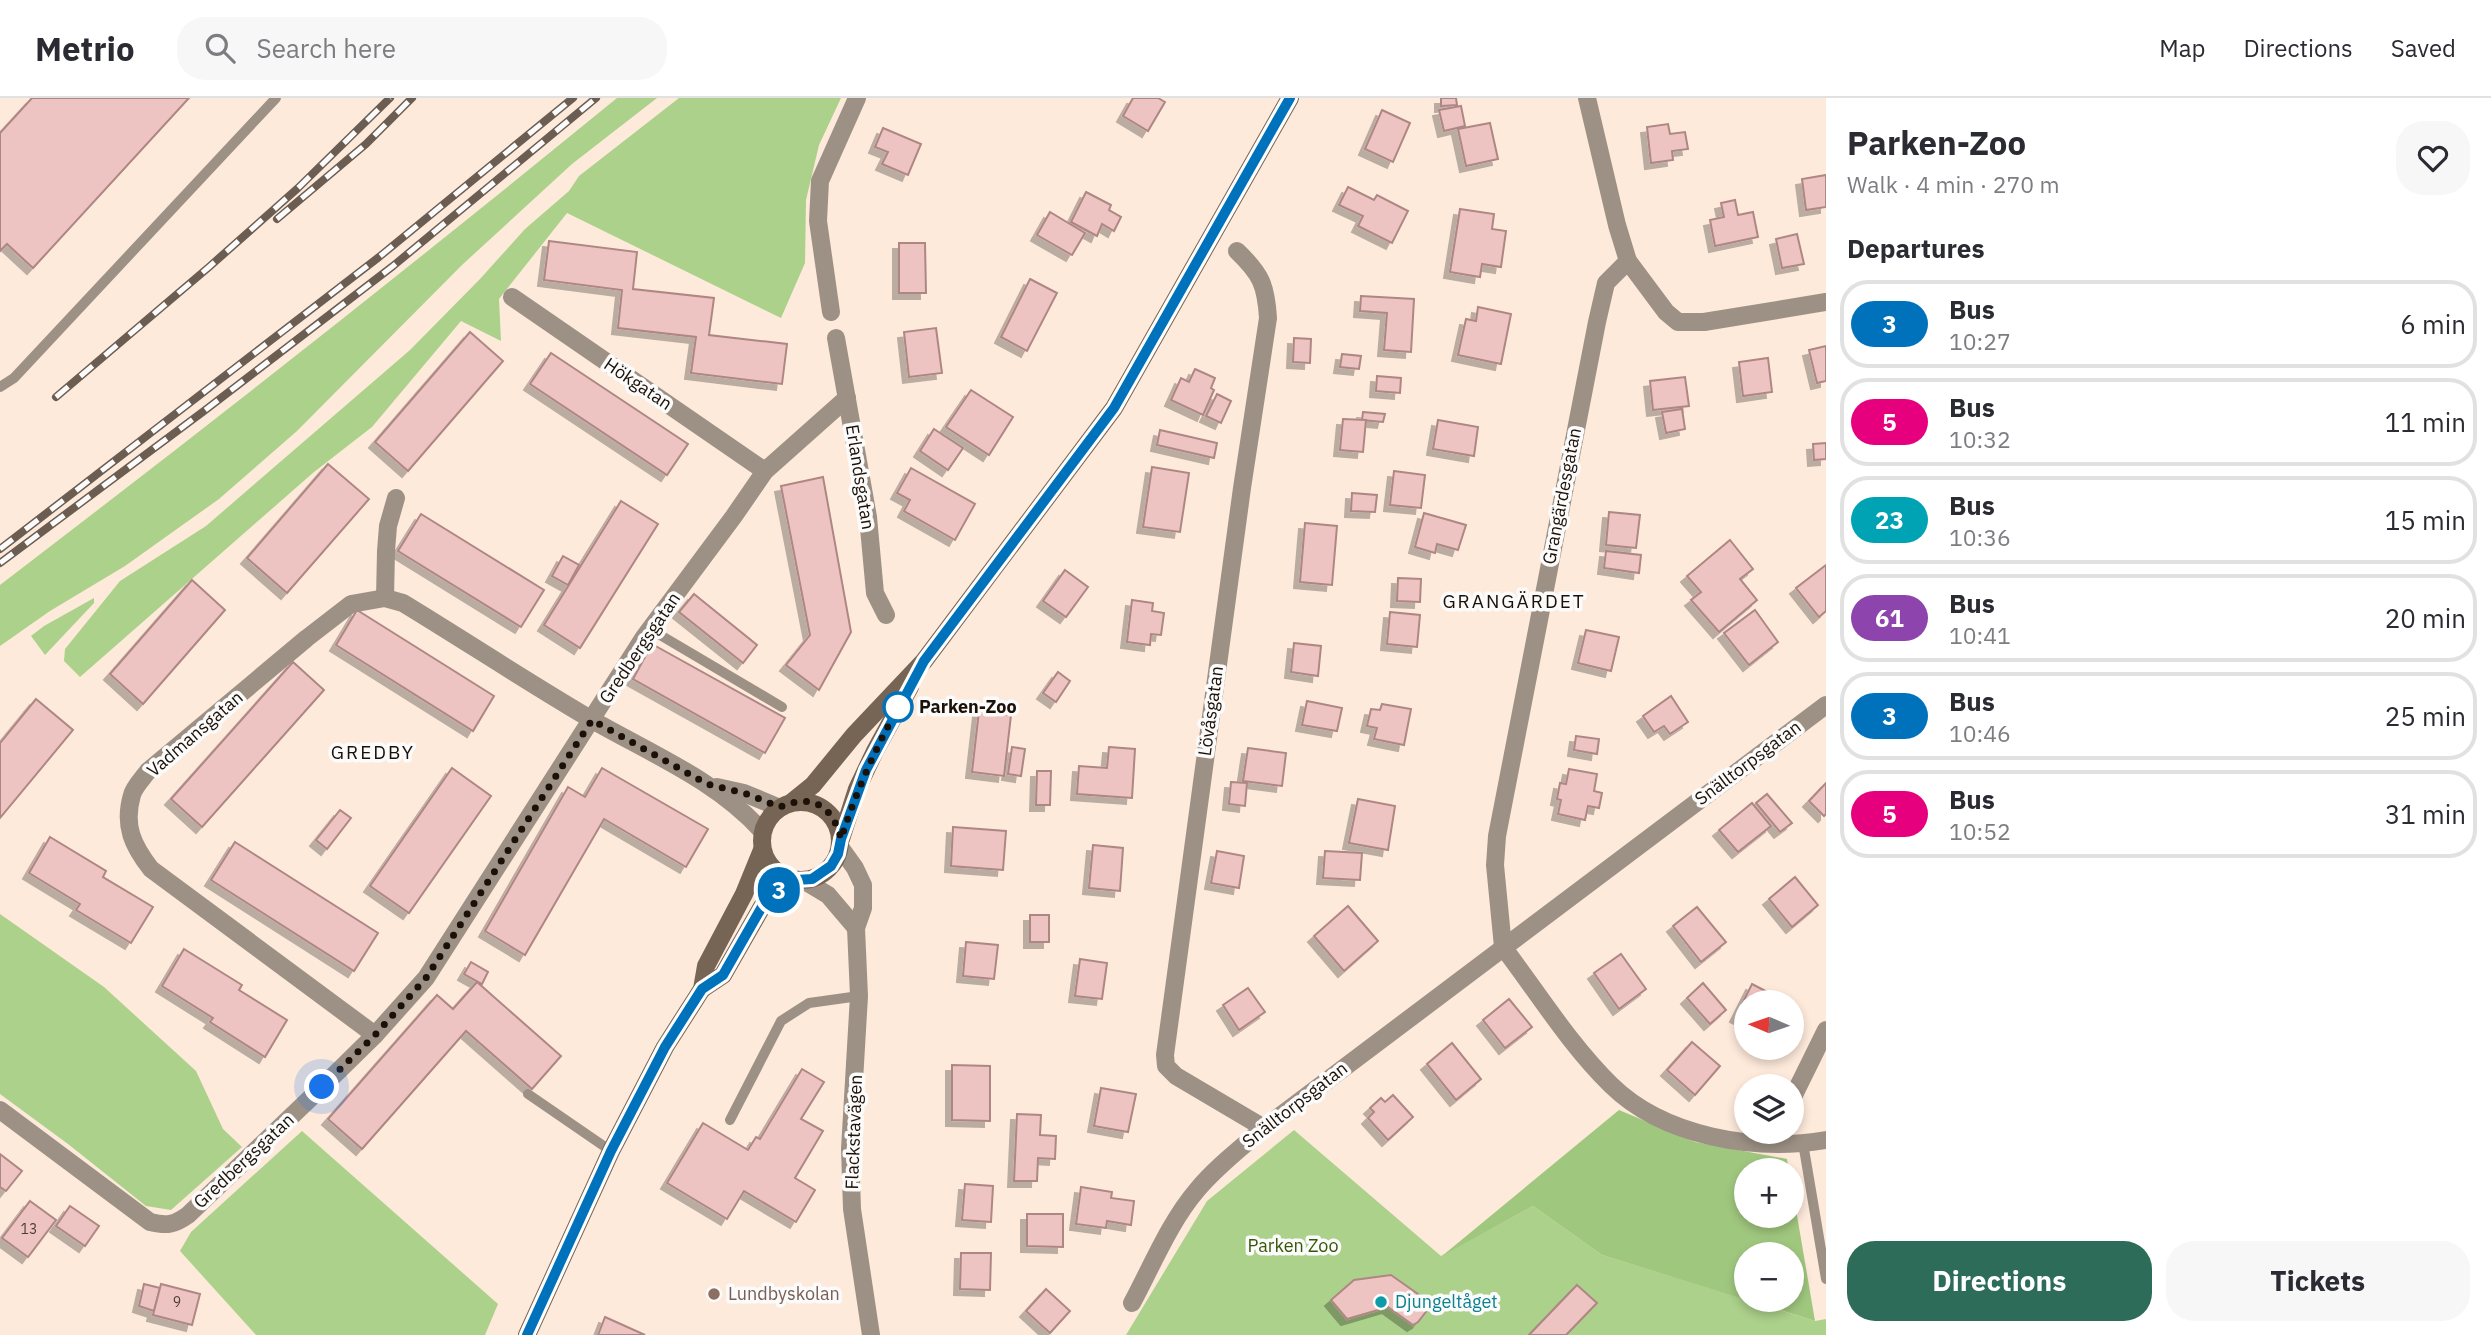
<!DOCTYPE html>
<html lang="en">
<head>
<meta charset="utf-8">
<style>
  :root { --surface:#fff; --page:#f7f7f7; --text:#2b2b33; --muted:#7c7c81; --line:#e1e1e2; --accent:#2d6c58 }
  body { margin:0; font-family:"IBM Plex Sans",sans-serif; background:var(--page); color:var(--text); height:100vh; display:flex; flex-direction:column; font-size:26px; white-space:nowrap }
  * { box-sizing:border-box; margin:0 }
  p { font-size:23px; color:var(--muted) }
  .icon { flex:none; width:38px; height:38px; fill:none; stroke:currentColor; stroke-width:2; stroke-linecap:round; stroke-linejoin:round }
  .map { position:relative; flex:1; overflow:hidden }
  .details { display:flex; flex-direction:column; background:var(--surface); width:665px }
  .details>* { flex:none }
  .badge { padding:0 14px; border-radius:23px; font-size:24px; line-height:46px }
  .needle { width:46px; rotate:272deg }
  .controls { position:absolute; left:1734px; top:892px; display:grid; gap:14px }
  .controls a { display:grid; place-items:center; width:70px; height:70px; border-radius:50%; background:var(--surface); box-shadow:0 4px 10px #0003; font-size:35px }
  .you { position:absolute; width:35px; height:35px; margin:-18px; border:5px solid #fff; border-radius:50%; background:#1a73e8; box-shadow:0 0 0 10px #1a73e833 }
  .map>.badge { position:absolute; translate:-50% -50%; box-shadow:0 0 0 4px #fff }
  h2 { padding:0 21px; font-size:26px; line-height:63px }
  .round { display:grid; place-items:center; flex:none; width:74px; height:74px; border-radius:28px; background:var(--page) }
  .head { display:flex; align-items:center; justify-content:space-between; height:119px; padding:0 21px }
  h1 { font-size:33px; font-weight:700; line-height:52px }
  .primary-button { display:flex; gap:14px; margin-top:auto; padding:14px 21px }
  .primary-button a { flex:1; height:80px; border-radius:28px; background:var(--accent); color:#fff; font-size:28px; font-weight:700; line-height:80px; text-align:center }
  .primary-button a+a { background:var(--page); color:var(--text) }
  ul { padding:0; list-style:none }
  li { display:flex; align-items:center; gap:21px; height:88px; margin:0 14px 10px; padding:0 7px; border:4px solid var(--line); border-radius:28px }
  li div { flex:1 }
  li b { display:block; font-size:26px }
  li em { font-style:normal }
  li .badge { min-width:77px; font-weight:700; text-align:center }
  header { display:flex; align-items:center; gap:42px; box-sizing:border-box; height:98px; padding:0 35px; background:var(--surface); border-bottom:2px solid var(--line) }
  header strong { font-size:33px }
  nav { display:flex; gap:38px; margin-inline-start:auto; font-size:24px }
  .search { width:490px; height:63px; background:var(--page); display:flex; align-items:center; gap:18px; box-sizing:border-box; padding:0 24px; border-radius:28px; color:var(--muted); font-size:26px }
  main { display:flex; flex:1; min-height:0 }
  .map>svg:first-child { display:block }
  .green { fill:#acd18b }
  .forest { fill:#a0c77e }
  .building { fill:#eec4c2; stroke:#ae8785; stroke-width:2; filter:url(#shadow) }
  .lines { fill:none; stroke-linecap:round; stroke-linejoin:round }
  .lane { stroke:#9d9186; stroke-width:10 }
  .street { stroke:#9d9186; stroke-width:18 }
  .secondary { stroke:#766555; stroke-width:18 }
  .rail-casing { stroke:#6b5d52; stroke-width:8 }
  .rail { stroke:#fbfbfb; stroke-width:5; stroke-dasharray:16; stroke-linecap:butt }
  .line-casing { stroke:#fff; stroke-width:16 }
  .line { stroke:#0072bc; stroke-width:10 }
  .walk { stroke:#1c1108; stroke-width:7; stroke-dasharray:0 12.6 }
  .stop-dot { fill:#fff; stroke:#0072bc; stroke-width:3.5 }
  .education-dot { fill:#8d6e63; stroke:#fbfbfb; stroke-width:2.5 }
  .culture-dot { fill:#0f9aa8; stroke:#fbfbfb; stroke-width:2.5 }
  .labels { text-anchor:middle; stroke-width:7; stroke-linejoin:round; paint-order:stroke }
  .number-label { font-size:14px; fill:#503e36 }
  .street-label { font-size:18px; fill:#1c1108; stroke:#fbfbfb }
  .stop-label { font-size:18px; font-weight:bold; fill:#1c1108; stroke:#fbfbfb; text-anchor:start }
  .park-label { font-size:18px; fill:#365707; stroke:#fbfbfb }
  .education-label { font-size:18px; fill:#785e54; stroke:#fbfbfb; text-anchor:start }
  .culture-label { font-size:18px; fill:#0d838f; stroke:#fbfbfb; text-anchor:start }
  .neighbourhood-label { font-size:19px; letter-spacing:2px; fill:#1c1108; stroke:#fbfbfb }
</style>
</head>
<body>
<header>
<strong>Metrio</strong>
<div class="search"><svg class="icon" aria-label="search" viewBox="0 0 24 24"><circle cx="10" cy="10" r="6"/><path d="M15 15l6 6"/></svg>Search here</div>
<nav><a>Map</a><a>Directions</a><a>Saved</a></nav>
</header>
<main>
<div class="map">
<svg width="1826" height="1237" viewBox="0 0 1826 1237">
  <defs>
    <filter id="shadow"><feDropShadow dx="-6" dy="6" stdDeviation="0" flood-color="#0004"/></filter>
  </defs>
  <rect width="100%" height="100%" fill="#feeadb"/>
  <!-- green -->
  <g class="green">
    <path d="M617,0H657L572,66L462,167L297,333L219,401L125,468L50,513L0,548V487C208,328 414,166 617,0Z"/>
    <path d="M679,0H841L819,47L806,102L805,165L781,220L567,115L499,201L501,243L461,223L372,329L314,374L80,579L64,563L65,551L120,483L206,428L410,252L480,181L525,131L569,93L579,78Z"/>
    <path d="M94,500V505L45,557L31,538L44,528Z"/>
    <path d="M0,816L104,889L196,973L223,1031L242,1049L171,1112L146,1108L68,1046L0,996Z"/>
    <path d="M1294,1032L1441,1158L1533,1108L1602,1157L1815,1223L1826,1221V1237H1126L1207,1103Z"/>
    <path d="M302,1033L498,1206L485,1237H256L180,1153L191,1134Z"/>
  </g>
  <!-- forest -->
  <path class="forest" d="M1619,1012L1695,1044L1787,1061L1789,1073H1746V1118H1792V1088L1815,1223L1749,1202H1792V1157H1746V1202L1602,1157L1533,1108L1442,1158Z"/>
  <!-- building -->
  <g class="building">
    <path d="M32,0H189L33,170L7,146L0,153V35Z"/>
    <path d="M1133,0H1158L1165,4L1148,33L1123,18Z"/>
    <path d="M1441,0H1456L1457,7L1441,8Z"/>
    <path d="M1461,8L1465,28L1444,33L1439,12Z"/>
    <path d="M1382,12L1410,25L1393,64L1365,51Z"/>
    <path d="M1490,25L1498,61L1466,68L1458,31Z"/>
    <path d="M1668,26L1670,36L1685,34L1688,51L1672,53L1673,62L1651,65L1647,29Z"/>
    <path d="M883,30L921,46L908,77L882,66L888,54L875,49Z"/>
    <path d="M1826,77V109L1806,112L1802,81Z"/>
    <path d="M1348,89L1374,102L1377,97L1408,113L1392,145L1358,128L1363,118L1339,107Z"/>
    <path d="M1086,94L1111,107L1109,112L1121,119L1114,133L1102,126L1097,138L1071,124Z"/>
    <path d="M1735,102L1738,117L1753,114L1758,139L1715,148L1710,122L1724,119L1721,105Z"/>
    <path d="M1460,111L1494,116L1492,131L1506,133L1501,169L1482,166L1480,179L1450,174Z"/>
    <path d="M1050,114L1085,135L1072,157L1037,137Z"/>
    <path d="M1797,136L1804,166L1782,170L1776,141Z"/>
    <path d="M549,143L637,154L633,191L714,200L709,237L787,246L782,286L691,275L696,239L618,230L622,192L544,182Z"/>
    <path d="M899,145H925L926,195H899Z"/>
    <path d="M1030,181L1057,195L1027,253L1001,239Z"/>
    <path d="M1361,198L1414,201L1411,254L1384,252L1387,215L1360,213Z"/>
    <path d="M1478,209L1511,216L1501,266L1458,257L1466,221L1476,223Z"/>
    <path d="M936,230L942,275L909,279L904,234Z"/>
    <path d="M470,234L503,263L408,373L375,344Z"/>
    <path d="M1294,240L1311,241L1310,265L1293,264Z"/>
    <path d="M1826,248V283L1817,285L1809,252Z"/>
    <path d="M551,255L688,346L667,377L530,286Z"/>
    <path d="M1342,256L1361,258L1359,271L1340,269Z"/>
    <path d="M1768,260L1772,294L1743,298L1739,264Z"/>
    <path d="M1195,271L1215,280L1211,290L1214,292L1203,317L1171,302L1181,280L1189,284Z"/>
    <path d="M1377,278L1401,280L1400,295L1376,293Z"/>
    <path d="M1685,279L1689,308L1653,312L1650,283Z"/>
    <path d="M971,292L1013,319L989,357L946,329Z"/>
    <path d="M1217,296L1231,303L1221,325L1206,318Z"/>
    <path d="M1682,311L1685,331L1666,335L1662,314Z"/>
    <path d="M1363,314L1385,316L1383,324L1362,322Z"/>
    <path d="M1343,321L1366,322L1363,354L1340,352Z"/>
    <path d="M1438,322L1478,329L1474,358L1433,351Z"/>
    <path d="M934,331L963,350L948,372L920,353Z"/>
    <path d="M1160,332L1217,345L1214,360L1157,347Z"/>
    <path d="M1826,345V361L1814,362L1813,346Z"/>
    <path d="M328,366L369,401L287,495L247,460Z"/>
    <path d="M1152,369L1189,375L1180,434L1143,429Z"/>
    <path d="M911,370L975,406L955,442L904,413L910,402L897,395Z"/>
    <path d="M1394,373L1425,377L1421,410L1390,407Z"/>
    <path d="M823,379L851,534L819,592L786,567L810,537L781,388Z"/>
    <path d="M1352,395L1377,397L1375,414L1351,413Z"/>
    <path d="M621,403L658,426L580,550L544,527Z"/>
    <path d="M1609,414L1640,417L1636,450L1606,447Z"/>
    <path d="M1424,415L1466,427L1458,452L1437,446L1435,455L1415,449Z"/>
    <path d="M421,416L544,492L521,529L398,453Z"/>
    <path d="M1305,425L1337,428L1332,487L1300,484Z"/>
    <path d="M1730,442L1753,471L1740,481L1757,502L1719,534L1691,502L1701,494L1687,478Z"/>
    <path d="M1606,453L1641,457L1639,475L1604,470Z"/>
    <path d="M563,458L579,467L568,487L552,478Z"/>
    <path d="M1826,467V513L1819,519L1796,490Z"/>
    <path d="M1065,472L1088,489L1066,519L1043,503Z"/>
    <path d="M1398,480L1421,481L1420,504L1397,503Z"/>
    <path d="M192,482L225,512L143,606L110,576Z"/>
    <path d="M694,496L757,547L743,565L679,514Z"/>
    <path d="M1132,502L1153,505L1152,513L1164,515L1161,537L1151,536L1150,547L1127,544Z"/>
    <path d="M357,512L494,598L473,633L336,547Z"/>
    <path d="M1755,512L1778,544L1749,567L1724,535Z"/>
    <path d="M1390,514L1420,517L1417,549L1387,546Z"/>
    <path d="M1586,532L1619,539L1611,573L1578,565Z"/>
    <path d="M1294,545L1321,548L1318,578L1291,574Z"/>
    <path d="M652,546L785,620L765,655L633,581Z"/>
    <path d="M293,564L324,592L202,729L171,701Z"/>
    <path d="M1058,574L1070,583L1056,604L1043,595Z"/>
    <path d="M1671,598L1688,624L1670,636L1664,628L1654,634L1643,618Z"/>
    <path d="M36,601L73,632L0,720V645Z"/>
    <path d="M1307,603L1342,610L1337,633L1302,627Z"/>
    <path d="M1382,606L1411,611L1404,647L1374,641L1377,630L1367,628L1371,611L1380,612Z"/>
    <path d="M979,613L1011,617L1004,678L972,674Z"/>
    <path d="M1576,638L1599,641L1597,656L1574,652Z"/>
    <path d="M1012,649L1025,651L1021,678L1008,676Z"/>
    <path d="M1109,649L1135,651L1132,700L1077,696L1079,668L1107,670Z"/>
    <path d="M1248,650L1286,655L1282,688L1243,683Z"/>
    <path d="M452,670L491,698L409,815L370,788Z"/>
    <path d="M602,670L708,731L686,769L604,721L525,857L485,833L568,689L585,699Z"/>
    <path d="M1569,671L1597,676L1594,693L1602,695L1599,710L1588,708L1585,722L1558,716L1561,702L1557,701L1560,685L1566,686Z"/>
    <path d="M1037,673H1051L1050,707H1036Z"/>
    <path d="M1231,684L1247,685L1245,708L1229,706Z"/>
    <path d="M1826,685V716L1824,718L1809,703Z"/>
    <path d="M1767,696L1792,725L1780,734L1756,705Z"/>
    <path d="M1358,701L1395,708L1388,752L1349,745Z"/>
    <path d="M1752,705L1771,728L1738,754L1719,732Z"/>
    <path d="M340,712L351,720L327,751L316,742Z"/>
    <path d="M953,729L1006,733L1003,772L951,768Z"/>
    <path d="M50,739L106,773L103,779L153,809L131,845L76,812L80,806L29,775Z"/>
    <path d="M235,744L378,835L354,873L211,782Z"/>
    <path d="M1093,747L1123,750L1120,793L1089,790Z"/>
    <path d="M1217,753L1244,758L1239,790L1211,785Z"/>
    <path d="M1325,753L1362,755L1360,782L1323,780Z"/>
    <path d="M1795,779L1818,807L1792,829L1769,801Z"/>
    <path d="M1348,808L1378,843L1344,873L1314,838Z"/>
    <path d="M1697,809L1726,844L1701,864L1673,828Z"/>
    <rect x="1030" y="817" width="19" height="27"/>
    <path d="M966,844L998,847L994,881L963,878Z"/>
    <path d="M184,851L242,887L239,892L287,922L265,959L210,924L213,920L162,888Z"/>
    <path d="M1621,856L1646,891L1619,911L1594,875Z"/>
    <path d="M1080,861L1107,865L1102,901L1075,898Z"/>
    <path d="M471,864L488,874L482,886L464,876Z"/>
    <path d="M477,884L561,958L532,991L466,933L362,1051L328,1021L437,897L453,911Z"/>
    <path d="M1703,885L1726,912L1710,926L1687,900Z"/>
    <path d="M1752,886L1781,901L1779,905H1746V923L1736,918Z"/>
    <path d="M1248,890L1265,914L1239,932L1223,907Z"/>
    <path d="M1509,901L1532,929L1505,950L1483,922Z"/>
    <path d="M1692,944L1720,968L1695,997L1667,972Z"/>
    <path d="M1452,945L1481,981L1456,1002L1427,966Z"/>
    <path d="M952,967L990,968V1023L952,1022Z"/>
    <path d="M802,971L824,984L801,1021L823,1033L795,1080L815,1092L796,1124L744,1093L727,1121L667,1085L703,1025L748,1052L756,1039L760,1041Z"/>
    <path d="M1101,990L1136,996L1128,1034L1094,1028Z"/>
    <path d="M1393,997L1413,1019L1388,1042L1368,1020L1374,1014L1370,1010L1381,1000L1385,1004Z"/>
    <path d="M1017,1016L1041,1017L1040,1037L1056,1038L1055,1061L1038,1060L1037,1083H1014Z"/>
    <path d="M0,1056L22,1073L6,1093L0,1089Z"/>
    <path d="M965,1086L993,1088L991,1124L962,1122Z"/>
    <path d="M1081,1089L1112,1094L1111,1100L1134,1103L1131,1127L1107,1123L1106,1130L1076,1126Z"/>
    <path d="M30,1103L56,1122L28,1159L2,1140Z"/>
    <path d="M70,1108L99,1128L85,1148L56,1128Z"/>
    <path d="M1027,1116H1063V1149L1027,1148Z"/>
    <path d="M961,1155H991L990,1192L960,1191Z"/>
    <path d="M1391,1177L1432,1206L1418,1224L1413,1227L1388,1209L1347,1221L1331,1202L1354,1182Z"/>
    <path d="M144,1186L160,1190L154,1213L139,1208Z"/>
    <path d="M161,1186L200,1196L192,1227L153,1217Z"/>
    <path d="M1577,1187L1597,1205L1566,1237H1529Z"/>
    <path d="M1046,1191L1070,1213L1050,1235L1026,1213Z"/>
    <path d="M605,1219L645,1237H598Z"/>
  </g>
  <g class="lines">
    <!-- lane -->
    <g class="lane">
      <path d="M0,289L14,280L276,0"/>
      <path d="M650,531L782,609"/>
      <path d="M528,996L611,1053"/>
      <path d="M730,1022L781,923L809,905L859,898"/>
      <path d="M1803,1045L1826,1181"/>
    </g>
    <!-- street -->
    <g class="street">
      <path d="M1587,0L1617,127L1628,163L1666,214L1678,224H1704L1826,204"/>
      <path d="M1237,153C1261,176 1266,187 1268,220L1242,390L1165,957L1166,968L1176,978L1264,1030"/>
      <path d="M512,199L765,373"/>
      <path d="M831,214L818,123L820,83L857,0"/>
      <path d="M836,240L868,419L875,495L886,517"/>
      <path d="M385,500L386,453L388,428L396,400"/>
      <path d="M717,689L744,695L780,710"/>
      <path d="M840,749L855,770L863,787V810L856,830L859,898L850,1051L852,1111L871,1237"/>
      <path d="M803,782L828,797L856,830"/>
      <path d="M1503,849L1495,767L1497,738L1597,224L1606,185L1628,163"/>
      <path d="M1503,849C1538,895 1570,947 1611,987C1664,1039 1755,1054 1826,1042"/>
      <path d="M375,937L151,771C133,748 123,728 132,697C134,689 143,680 148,673L307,540L351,506L385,500L403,505C467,544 529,585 594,623C652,656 717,683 762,733"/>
      <path d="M1792,1001L1826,932"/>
      <path d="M0,1012L150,1124C167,1128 174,1127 188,1117L322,989L375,937L426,880L644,539L734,418L765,373L847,300"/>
      <path d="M1132,1205C1152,1168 1169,1125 1197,1092C1216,1069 1241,1050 1264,1030L1826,607"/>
    </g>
    <!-- secondary -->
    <g class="secondary">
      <circle cx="801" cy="743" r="39"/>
      <path d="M792,704L813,687L854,637L924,563L1114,310L1290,0"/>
      <path d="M841,741L857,691L875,653L910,589"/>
      <path d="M702,891L723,877L763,807L777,794L796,782"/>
      <path d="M527,1237L611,1053L665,949L702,891L706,868L744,796L762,752"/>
    </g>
    <!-- rail casing -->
    <g class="rail-casing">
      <g id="rail">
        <path d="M277,121L366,46L412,0"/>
        <path d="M56,299L209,169L298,90L390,0"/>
        <path d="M0,451L379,159L573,0"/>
        <path d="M0,465L204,313L393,168L596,0"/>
      </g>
    </g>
    <!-- rail -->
    <use href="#rail" class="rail"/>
  </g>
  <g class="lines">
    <!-- line casing -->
    <g class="line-casing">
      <path id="line" d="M527,1237L611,1053L665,949L702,891L723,877L763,807L777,794L796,782L812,781L831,768L838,756L841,741L866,672L924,563L1114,310L1290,0"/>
    </g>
    <!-- line -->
    <use href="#line" class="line"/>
    <!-- walk -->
    <path class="walk" d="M322,989L375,937L426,880L592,622L707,686L744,695L780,709C812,695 833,708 841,741C856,694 875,651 899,608L898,609"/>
  </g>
  <!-- markers -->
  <circle class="stop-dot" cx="898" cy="609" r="14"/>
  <circle class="education-dot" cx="714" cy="1196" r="7"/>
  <circle class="culture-dot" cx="1381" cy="1204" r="7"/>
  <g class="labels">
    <!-- number labels -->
    <g class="number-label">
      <text x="29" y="1136">13</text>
      <text x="177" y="1209">9</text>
    </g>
    <!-- street labels -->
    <g class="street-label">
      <text transform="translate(638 286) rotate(34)" y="6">Hökgatan</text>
      <text transform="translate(860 379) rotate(81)" y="6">Erlandsgatan</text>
      <text transform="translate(1562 398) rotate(-79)" y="6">Grangärdesgatan</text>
      <text transform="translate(640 550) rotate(-56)" y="6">Gredbergsgatan</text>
      <text transform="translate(1211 613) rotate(-82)" y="6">Lövåsgatan</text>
      <text transform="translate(195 636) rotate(-41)" y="6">Vadmansgatan</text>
      <text transform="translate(1748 665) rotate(-37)" y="6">Snälltorpsgatan</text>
      <text transform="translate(1295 1007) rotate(-38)" y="6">Snälltorpsgatan</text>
      <text transform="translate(854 1034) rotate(-88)" y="6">Flackstavägen</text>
      <text transform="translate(244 1063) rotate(-43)" y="6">Gredbergsgatan</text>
    </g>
    <!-- stop labels -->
    <g class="stop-label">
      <text x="919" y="615">Parken-Zoo</text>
    </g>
    <!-- park labels -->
    <g class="park-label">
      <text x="1293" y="1154">Parken Zoo</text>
    </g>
    <!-- education labels -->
    <g class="education-label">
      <text x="728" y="1202">Lundbyskolan</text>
    </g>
    <!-- culture labels -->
    <g class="culture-label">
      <text x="1395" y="1210">Djungeltåget</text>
    </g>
    <!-- neighbourhood labels -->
    <g class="neighbourhood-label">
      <text x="1514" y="510">GRANGÄRDET</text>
      <text x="373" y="661">GREDBY</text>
    </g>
  </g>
</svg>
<div class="controls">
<a><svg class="needle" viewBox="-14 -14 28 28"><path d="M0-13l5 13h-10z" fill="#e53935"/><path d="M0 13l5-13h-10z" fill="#7c7c81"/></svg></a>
<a><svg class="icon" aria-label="layers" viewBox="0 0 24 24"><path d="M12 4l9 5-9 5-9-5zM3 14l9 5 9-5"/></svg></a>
<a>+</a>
<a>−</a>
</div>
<div class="you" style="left:322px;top:989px"></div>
<b class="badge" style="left:779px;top:792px;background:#0072bc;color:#fff">3</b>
</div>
<section class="details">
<div class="head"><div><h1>Parken-Zoo</h1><p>Walk · 4 min · 270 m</p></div><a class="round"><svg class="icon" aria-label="heart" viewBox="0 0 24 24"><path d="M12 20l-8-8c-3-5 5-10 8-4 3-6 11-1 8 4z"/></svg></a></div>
<h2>Departures</h2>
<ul>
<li><span class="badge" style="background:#0072bc;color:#fff">3</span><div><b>Bus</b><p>10:27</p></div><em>6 min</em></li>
<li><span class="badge" style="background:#e6007e;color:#fff">5</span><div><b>Bus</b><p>10:32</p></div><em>11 min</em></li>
<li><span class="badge" style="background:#00a3b4;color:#fff">23</span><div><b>Bus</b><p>10:36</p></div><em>15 min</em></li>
<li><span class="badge" style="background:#8e44ad;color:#fff">61</span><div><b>Bus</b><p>10:41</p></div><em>20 min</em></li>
<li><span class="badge" style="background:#0072bc;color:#fff">3</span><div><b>Bus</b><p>10:46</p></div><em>25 min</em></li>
<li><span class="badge" style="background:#e6007e;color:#fff">5</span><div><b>Bus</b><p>10:52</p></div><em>31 min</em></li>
</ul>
<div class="primary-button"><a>Directions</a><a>Tickets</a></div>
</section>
</main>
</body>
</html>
